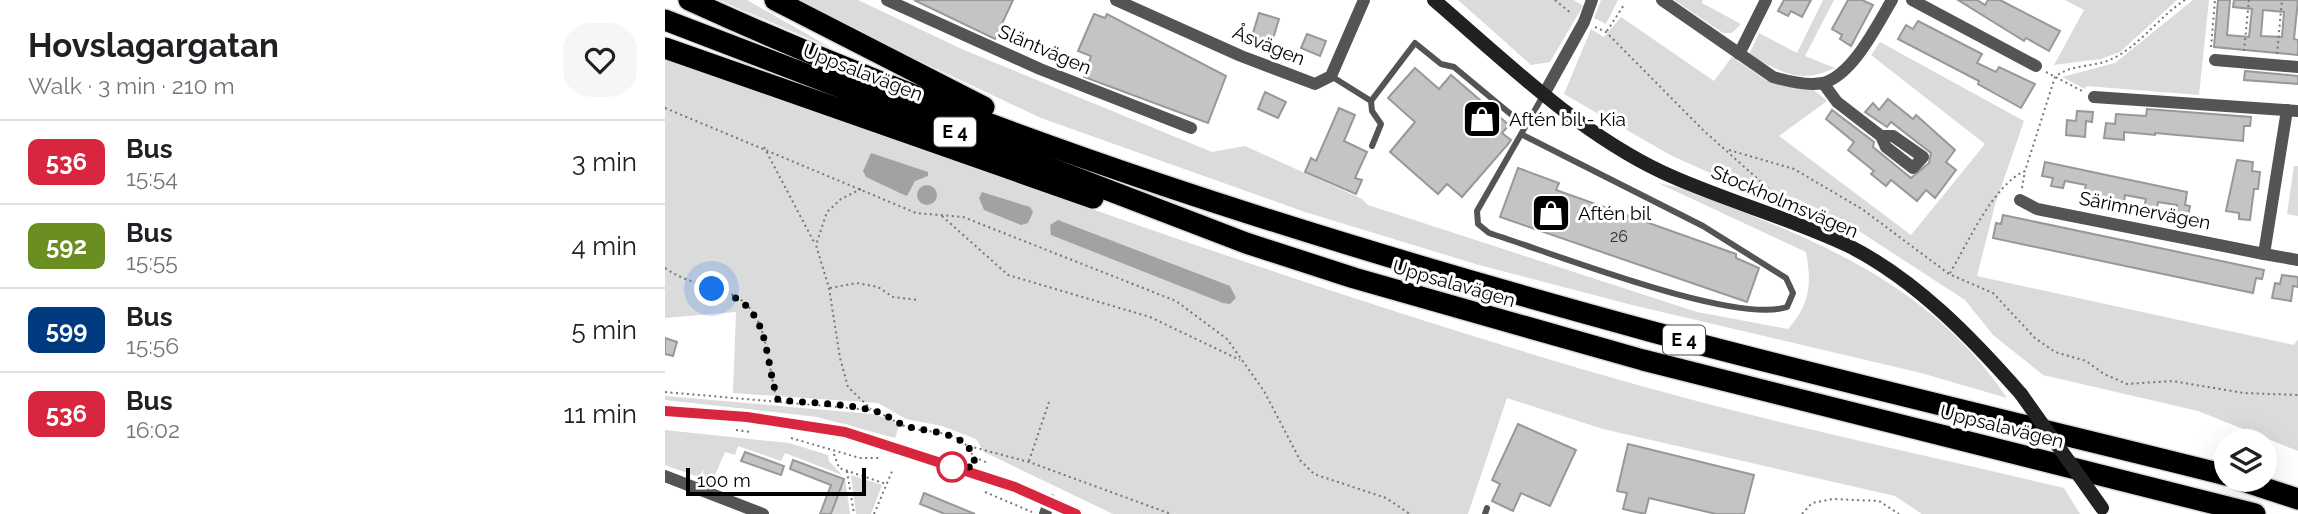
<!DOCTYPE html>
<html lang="en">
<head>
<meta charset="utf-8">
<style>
  :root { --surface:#fff; --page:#f6f6f6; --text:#202124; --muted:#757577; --line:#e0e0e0 }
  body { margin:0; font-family:Raleway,sans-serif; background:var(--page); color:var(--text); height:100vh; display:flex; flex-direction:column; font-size:26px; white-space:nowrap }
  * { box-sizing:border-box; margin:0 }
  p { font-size:23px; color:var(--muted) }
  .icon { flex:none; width:38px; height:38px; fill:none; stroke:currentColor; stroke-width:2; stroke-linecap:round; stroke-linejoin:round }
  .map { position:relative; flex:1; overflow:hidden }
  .drawer { display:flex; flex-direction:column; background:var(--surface); width:665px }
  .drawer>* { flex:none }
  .badge { padding:0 14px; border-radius:10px; font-size:24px; line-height:46px }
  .controls { position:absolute; left:1549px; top:429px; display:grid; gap:14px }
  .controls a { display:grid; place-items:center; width:63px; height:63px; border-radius:50%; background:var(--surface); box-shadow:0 7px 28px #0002; font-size:35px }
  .scale { position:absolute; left:21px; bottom:18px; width:180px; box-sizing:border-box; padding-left:7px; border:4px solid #000; border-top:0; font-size:19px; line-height:24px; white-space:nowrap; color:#000; -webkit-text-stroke:5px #fff; paint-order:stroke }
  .you { position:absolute; width:35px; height:35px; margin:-18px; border:5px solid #fff; border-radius:50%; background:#1a73e8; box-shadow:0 0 0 10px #1a73e833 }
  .map>.badge { position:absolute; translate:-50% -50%; box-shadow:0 0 0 4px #fff }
  .round { display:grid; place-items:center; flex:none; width:74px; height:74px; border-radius:28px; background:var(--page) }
  .summary { display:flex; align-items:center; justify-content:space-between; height:119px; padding:0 28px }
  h1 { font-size:33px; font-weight:700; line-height:52px }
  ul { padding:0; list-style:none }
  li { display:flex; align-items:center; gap:21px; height:84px; padding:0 28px; border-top:2px solid var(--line) }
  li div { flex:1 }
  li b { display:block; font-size:26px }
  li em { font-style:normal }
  li .badge { min-width:77px; font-weight:700; text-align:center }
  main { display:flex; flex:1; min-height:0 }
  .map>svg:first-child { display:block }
  .green { fill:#dbdbdb }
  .water { fill:#a2a2a2 }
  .building { fill:#c4c4c4; stroke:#989898; stroke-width:2; fill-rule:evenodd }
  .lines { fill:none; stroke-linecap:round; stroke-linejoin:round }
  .motorway-casing { stroke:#dbdbdb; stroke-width:24 }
  .path { stroke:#767676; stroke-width:2; stroke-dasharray:2 3.5; stroke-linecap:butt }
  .service { stroke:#545454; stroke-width:6 }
  .minor { stroke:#545454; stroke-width:12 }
  .tertiary { stroke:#545454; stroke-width:14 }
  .secondary { stroke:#212121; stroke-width:14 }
  .motorway { stroke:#000; stroke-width:21 }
  .secondary-bridge { stroke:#212121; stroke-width:14 }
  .line-casing { stroke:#fff; stroke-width:16 }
  .line { stroke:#d7263d; stroke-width:10 }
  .walk { stroke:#000; stroke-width:7; stroke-dasharray:0 12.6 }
  .stop-dot { fill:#fff; stroke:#d7263d; stroke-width:3.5 }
  .labels { text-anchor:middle; stroke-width:6; stroke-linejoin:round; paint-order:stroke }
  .number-label { font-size:16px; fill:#313131 }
  .shield { fill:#fff; stroke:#4c4c4c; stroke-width:2 }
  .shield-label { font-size:18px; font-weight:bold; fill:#000 }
  .street-label { font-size:19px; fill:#000; stroke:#fff }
  .poi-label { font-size:19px; fill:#000; stroke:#fff; text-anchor:start }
</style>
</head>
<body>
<main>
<section class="drawer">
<div class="summary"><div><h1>Hovslagargatan</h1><p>Walk · 3 min · 210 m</p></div><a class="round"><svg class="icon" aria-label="heart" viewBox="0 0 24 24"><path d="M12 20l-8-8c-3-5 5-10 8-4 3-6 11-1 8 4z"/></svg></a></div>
<ul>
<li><span class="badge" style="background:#d7263d;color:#fff">536</span><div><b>Bus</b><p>15:54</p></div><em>3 min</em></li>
<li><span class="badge" style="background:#6b8e23;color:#fff">592</span><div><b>Bus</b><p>15:55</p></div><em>4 min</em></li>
<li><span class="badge" style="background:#003b80;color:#fff">599</span><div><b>Bus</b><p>15:56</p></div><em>5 min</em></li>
<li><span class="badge" style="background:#d7263d;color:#fff">536</span><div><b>Bus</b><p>16:02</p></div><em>11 min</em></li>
</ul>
</section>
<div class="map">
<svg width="1633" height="514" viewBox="0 0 1633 514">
  <rect width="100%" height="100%" fill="#fff"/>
  <!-- green -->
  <g class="green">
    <path d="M54,0H82L168,49Z"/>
    <path d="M126,0H193L299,50L547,152L580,146L697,199L703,205L1032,312L1123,329C1145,304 1147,284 1141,252L993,183L1016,188C1143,237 1262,279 1342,398L1256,373L967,305L814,265L640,212L376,118Z"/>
    <path d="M793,0H909L918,6L885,62L866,65Z"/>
    <path d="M936,0H953L941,24L929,18Z"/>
    <path d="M1009,0H1038L1037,3L1076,24L1067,33H1058Z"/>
    <path d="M1158,0H1169L1140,56L1170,68C1134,85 1117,72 1084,55L1094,33L1132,53Z"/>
    <path d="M1400,0H1512L1455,52L1436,59L1389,65L1419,10Z"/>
    <path d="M1528,0H1544L1534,95L1421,86L1420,89L1397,77L1450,63Z"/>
    <path d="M956,17L1049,81L1067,57L1102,81L1148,89L1162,101L1114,136L1246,235L1320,144L1206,55L1215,42L1359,121L1330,205L1312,276L1629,345L1633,339V451L1533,411L1378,375L1328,335L1300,300L1180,222L1130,198L1077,187L1007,156L899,94L926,29L939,37Z"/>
    <path d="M0,58C319,170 637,289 962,382C1106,423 1253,453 1399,488L1415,514H1257L1230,496L938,429L842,398L803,514H448L319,452L311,439L277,426L241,419L213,403L68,393L71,312L0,318Z"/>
    <path d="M1629,166H1633V216L1622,214Z"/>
    <path d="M0,396L207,414L225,419L234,426L230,438L152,417L0,400Z"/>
    <path d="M0,430L124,443L163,455L164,461L177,475L120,453L116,461L73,446L70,455L60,452L47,482L0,465Z"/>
    <path d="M186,475L217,485L206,514H191Z"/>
    <path d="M180,478L185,514H167Z"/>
  </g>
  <!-- water -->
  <g class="water">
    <path d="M206,153L263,172V176L250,181L242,196L237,194L201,177L198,171Z"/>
    <circle cx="262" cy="195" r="10"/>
    <path d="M317,192L365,207L368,212L363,223L356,225L319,210L314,198Z"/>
    <path d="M393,220L565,286L571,298L565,304L558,303L386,235L385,225Z"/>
  </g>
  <!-- building -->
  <g class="building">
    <path d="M249,0H348L330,39Z"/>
    <path d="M1119,0H1146L1137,17L1126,11L1123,16L1113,11Z"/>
    <path d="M1183,0H1197L1208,5L1186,46L1175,39L1177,35L1167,29Z"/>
    <path d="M1293,0H1312L1320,5L1323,0H1335L1395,31L1384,51L1361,38L1359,41Z"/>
    <path d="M1553,0H1565L1562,35L1584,37L1587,9L1568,7L1569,0H1633L1629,39L1633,40V55L1549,47ZM1598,10L1619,12L1617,37L1596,36Z"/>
    <path d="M594,13L614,19L605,49L585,43Z"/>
    <path d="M429,14L440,18L442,14L561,76L543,123L419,77L426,56L413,51Z"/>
    <path d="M1253,21L1317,54L1312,63L1331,72L1334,67L1370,84L1356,108L1313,84L1314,81L1233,39L1241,25L1248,29Z"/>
    <path d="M642,34L661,41L655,56L636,48Z"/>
    <path d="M750,68L774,89L786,75L844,125L837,133L846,140L844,143L797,197L782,184L773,194L725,152L750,122L723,98Z"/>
    <path d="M1580,71L1633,76V84L1579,80Z"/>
    <path d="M600,92L621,102L613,118L593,109Z"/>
    <path d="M1223,99L1248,119L1251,115L1290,150L1281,162L1291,170L1270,198L1261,190L1252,201L1226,180L1221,186L1206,174L1209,171L1183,150L1189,142L1161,119L1167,110L1209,142L1208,147L1246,178L1264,163L1266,153L1226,122L1222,127L1200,112L1208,103L1214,110Z"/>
    <path d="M674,108L690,115L679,141L702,152L690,178L697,180L691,194L640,172L646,158L651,161Z"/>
    <path d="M1482,109L1586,117L1585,126H1579L1578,141L1490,133V135L1459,132V140L1439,138L1441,123L1450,124L1451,114L1481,116Z"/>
    <path d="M1412,111L1428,112L1427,122L1421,121L1420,137L1401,135L1402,120L1411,121Z"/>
    <path d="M1572,160L1588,162L1587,171L1595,172L1593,189H1589L1585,220L1574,219V213L1561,211Z"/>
    <path d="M1380,162L1522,192L1520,205L1525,206L1523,216L1510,213L1512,205L1493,202L1492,209L1479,207L1481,199L1460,195L1459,202L1419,193L1421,185L1400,181L1398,188L1386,186L1388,178L1377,176Z"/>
    <path d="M853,168L894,183L891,190L1071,254V258L1094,268L1082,302L835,217Z"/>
    <path d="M1338,215L1599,270L1597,279L1591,278L1588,293L1328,238L1331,223L1336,224Z"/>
    <path d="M1617,275L1633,277V287L1628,286L1626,301L1607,298L1610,283L1615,284Z"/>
    <path d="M0,338L12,342L8,356L0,354Z"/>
    <path d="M853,424L911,450L885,506L856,493L848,511L827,501L835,484L827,480Z"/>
    <path d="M963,444L1089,475L1079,514H1051L984,498L980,514L958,509L962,493L952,491Z"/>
    <path d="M80,452L119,466L116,475L76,461Z"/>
    <path d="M128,460L179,479L166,514H155L166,485L125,469Z"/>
    <path d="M259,493L310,514H280L255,504Z"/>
  </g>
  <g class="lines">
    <!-- motorway casing -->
    <g class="motorway-casing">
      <g id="motorway">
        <path d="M24,0C332,141 661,243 988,332C1178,383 1370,427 1561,475"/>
        <path d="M110,0L319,107"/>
        <path d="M0,20L581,243L689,278L978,360L1590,514"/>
        <path d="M0,48L428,198"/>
        <path d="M1575,480L1633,499"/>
      </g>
    </g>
    <!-- path -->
    <g class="path">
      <path d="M890,0L907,14"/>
      <path d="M930,27L941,32L1038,130L1123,206"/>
      <path d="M942,31L959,5"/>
      <path d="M1546,47L1550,0"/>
      <path d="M1579,51L1584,0"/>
      <path d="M1612,54L1617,0"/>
      <path d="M1381,72L1419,92"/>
      <path d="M0,108L251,213L298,217L511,301L562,339L599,391L635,460L649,474L721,498L745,514"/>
      <path d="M99,147L150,244"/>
      <path d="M1064,150L1129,169L1197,209L1284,274L1328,293L1370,338L1390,352L1421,361L1439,374L1462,384L1507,381L1579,393L1633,395"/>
      <path d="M1357,188L1360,171"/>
      <path d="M196,189L176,199L162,212L151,245L164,288L175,358L183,387L206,409"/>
      <path d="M277,216L343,275L485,317L575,360"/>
      <path d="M0,268C20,282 39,284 61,292C106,308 100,361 112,399"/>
      <path d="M1285,273C1303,243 1328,185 1360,171L1390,77C1404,65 1425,67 1442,61C1473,49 1492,18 1520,0"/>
      <path d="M165,288L192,283L213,287L228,297L253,300"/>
      <path d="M0,392L206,410C220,414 231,423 242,427C267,435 298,427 309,459"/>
      <path d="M71,430L86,432"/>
      <path d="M126,438L195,458H215"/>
      <path d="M304,446L364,462L506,514"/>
      <path d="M169,454L174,468L221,484"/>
      <path d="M309,457L323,463"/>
      <path d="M364,461L384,402"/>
      <path d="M182,471L189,514"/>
      <path d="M320,492L367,512"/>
      <path d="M209,514L228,469"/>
      <path d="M1137,514L1147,503L1168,499L1214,501L1234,514"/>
    </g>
    <!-- service -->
    <g class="service">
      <path d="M666,76L706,101L750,43L776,64L789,67L860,126"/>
      <path d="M706,101L707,111L716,124L707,146"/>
      <path d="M856,134L1038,226L1121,278L1128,293L1122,307C1069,325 885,252 824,233L813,224L812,211L879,94"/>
      <path d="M820,514L822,508"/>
    </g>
    <!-- minor -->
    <g class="minor">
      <path d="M222,0L375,69L526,128"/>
      <path d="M451,0L576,56L650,84L666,76L699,0"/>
      <path d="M997,0L1108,77C1122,81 1143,86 1158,83C1188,75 1212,25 1227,0"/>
      <path d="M1247,0L1371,66"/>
      <path d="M1074,54L1101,0"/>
      <path d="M1550,60L1633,67"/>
      <path d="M1158,83L1172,102L1216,136L1221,147L1248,168L1258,157L1228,136H1216"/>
      <path d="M879,94L919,22L927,0"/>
      <path d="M1429,97L1633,111"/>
      <path d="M1355,200L1372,209L1599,254L1622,110"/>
      <path d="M1599,254L1633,260"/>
      <path d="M0,476L98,514"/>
      <path d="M380,514L385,500"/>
    </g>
    <!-- tertiary -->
    <path class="tertiary" d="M0,411L82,417L179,432L350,487L411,514"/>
    <!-- secondary -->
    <path class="secondary" d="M769,0C840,61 911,131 997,172C1057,200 1123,217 1184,246C1251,280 1307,338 1356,394"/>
    <!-- motorway -->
    <use href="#motorway" class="motorway"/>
    <!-- secondary-bridge -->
    <path class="secondary-bridge" d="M1356,394L1437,508"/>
  </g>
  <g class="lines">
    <!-- line casing -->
    <g class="line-casing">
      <path id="line" d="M0,411L82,417L180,432L350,487L411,514"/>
    </g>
    <!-- line -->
    <use href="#line" class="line"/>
    <!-- walk -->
    <path class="walk" d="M47,289C108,303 97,352 113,400C144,403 179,403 210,411C222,414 232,424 244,427C270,433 309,432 310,467H287"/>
  </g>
  <!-- icons -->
  <defs>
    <g id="shop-square" transform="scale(2.0125)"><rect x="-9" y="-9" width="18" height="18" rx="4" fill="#000" stroke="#fff"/><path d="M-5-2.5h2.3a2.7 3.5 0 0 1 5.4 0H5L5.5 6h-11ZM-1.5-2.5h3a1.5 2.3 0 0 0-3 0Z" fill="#fff"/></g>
  </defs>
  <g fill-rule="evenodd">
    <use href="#shop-square" x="817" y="119"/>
    <use href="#shop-square" x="886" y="213"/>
  </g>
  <!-- markers -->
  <circle class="stop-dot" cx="287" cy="467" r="14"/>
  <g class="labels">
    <!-- number labels -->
    <g class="number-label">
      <text x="954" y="242">26</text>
    </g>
    <!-- shield labels -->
    <g class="shield">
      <rect x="269" y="117.5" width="42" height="29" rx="5"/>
      <rect x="998" y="325.5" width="42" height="29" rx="5"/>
    </g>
    <g class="shield-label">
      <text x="290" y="138">E 4</text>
      <text x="1019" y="346">E 4</text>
    </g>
    <!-- street labels -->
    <g class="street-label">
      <text transform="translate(604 45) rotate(22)" y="7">Åsvägen</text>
      <text transform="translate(380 49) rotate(23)" y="7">Släntvägen</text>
      <text transform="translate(198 72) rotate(21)" y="7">Uppsalavägen</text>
      <text transform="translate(1120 201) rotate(23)" y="7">Stockholmsvägen</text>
      <text transform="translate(1480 210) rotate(11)" y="7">Särimnervägen</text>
      <text transform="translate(789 283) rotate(16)" y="7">Uppsalavägen</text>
      <text transform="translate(1337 426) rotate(14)" y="7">Uppsalavägen</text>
    </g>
    <!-- poi labels -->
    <g class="poi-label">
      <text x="844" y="126">Aftén bil - Kia</text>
      <text x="913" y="220">Aftén bil</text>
    </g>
  </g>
</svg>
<div class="controls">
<a><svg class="icon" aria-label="layers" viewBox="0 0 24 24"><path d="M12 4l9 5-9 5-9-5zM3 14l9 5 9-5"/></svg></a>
</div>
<div class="scale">100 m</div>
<div class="you" style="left:47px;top:289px"></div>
</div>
</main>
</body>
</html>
